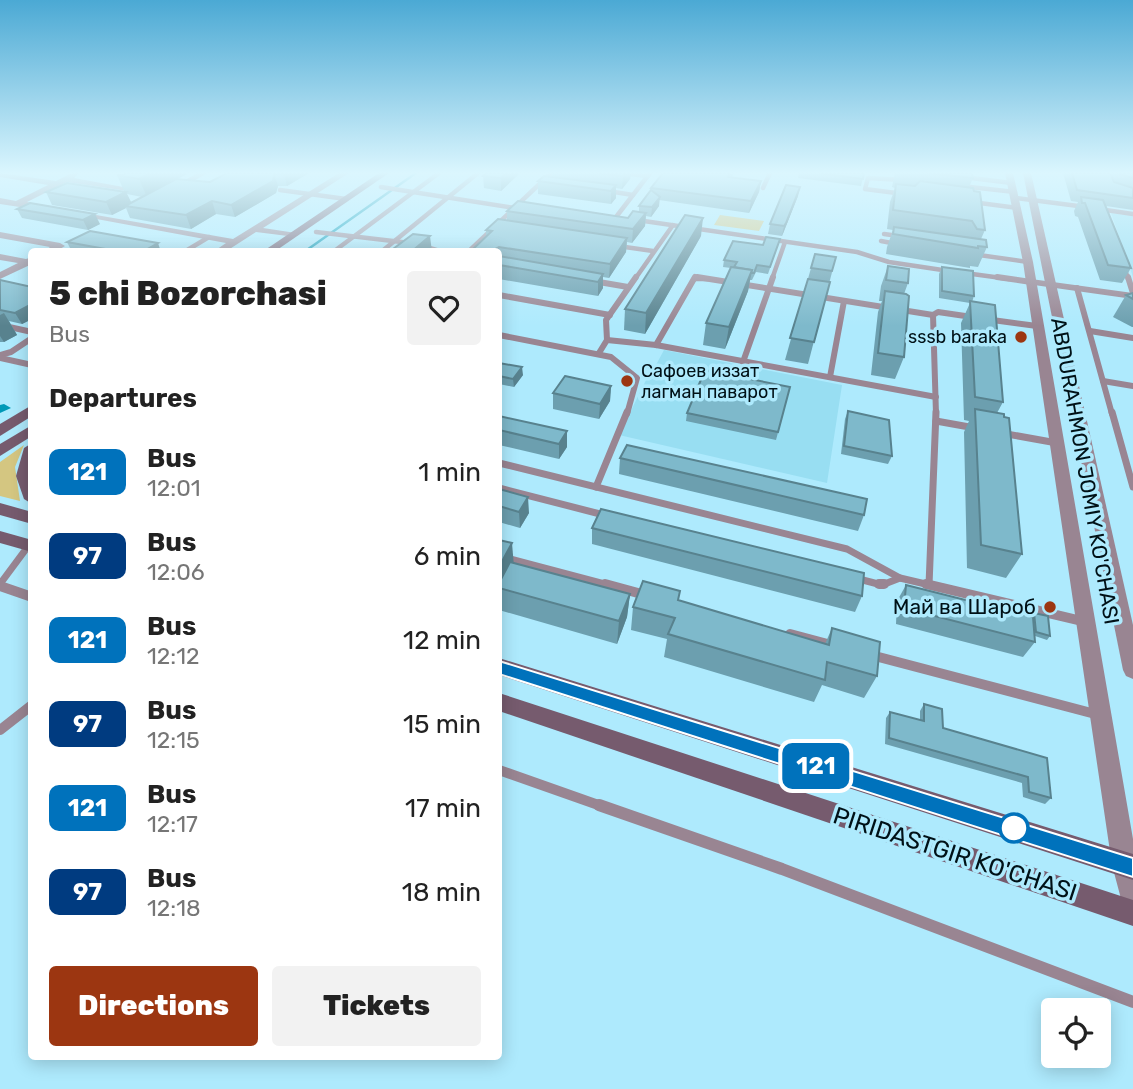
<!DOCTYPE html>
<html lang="en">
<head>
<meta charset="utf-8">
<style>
  :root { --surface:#fff; --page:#f2f2f2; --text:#222; --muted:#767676; --accent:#9c3611 }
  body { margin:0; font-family:Rubik,sans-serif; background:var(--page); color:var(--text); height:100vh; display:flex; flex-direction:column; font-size:26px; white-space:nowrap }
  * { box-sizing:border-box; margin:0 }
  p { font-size:23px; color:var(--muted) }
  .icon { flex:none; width:38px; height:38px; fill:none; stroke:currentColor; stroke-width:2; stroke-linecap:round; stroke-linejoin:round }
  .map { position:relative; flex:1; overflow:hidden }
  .drawer { position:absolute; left:28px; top:248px; width:474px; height:812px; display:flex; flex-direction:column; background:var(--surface); border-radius:7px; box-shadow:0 4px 18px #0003 }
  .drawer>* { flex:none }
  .badge { padding:0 14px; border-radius:10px; font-size:24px; line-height:46px }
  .controls { position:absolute; left:1041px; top:998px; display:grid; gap:14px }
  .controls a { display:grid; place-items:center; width:70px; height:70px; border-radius:7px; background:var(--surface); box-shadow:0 4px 18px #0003; font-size:35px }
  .map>.badge { position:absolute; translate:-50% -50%; box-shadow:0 0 0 4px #fff }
  h2 { padding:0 21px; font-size:26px; line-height:63px }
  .round { display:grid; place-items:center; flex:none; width:74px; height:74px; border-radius:7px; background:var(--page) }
  .headline { display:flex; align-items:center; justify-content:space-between; height:119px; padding:0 21px }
  h1 { font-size:33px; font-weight:800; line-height:52px }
  .cta { display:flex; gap:14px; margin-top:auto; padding:14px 21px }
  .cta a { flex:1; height:80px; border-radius:7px; background:var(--accent); color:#fff; font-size:28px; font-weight:800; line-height:80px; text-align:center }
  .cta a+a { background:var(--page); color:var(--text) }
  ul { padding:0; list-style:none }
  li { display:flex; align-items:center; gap:21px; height:84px; padding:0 21px }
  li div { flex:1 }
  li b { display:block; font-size:26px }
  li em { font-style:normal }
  li .badge { min-width:77px; font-weight:700; text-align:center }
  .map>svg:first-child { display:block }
  .built { fill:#98def2 }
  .green { fill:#d4c681 }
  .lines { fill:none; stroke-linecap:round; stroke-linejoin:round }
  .stream { stroke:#0099b7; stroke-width:2.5 }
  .canal { fill:#0099b7; fill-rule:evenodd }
  .service-far4 { stroke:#998592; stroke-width:4.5 }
  .service-far3 { stroke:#998592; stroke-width:6 }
  .service-far2 { stroke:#998592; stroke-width:7 }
  .service-far1 { stroke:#998592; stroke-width:10 }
  .service { stroke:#998592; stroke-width:12 }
  .minor { fill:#998592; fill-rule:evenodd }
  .tertiary { fill:#998592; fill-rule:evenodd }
  .secondary { fill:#765b6e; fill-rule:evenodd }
  .wall { fill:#6c9faf; fill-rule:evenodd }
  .shaded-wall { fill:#58828e }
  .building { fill:#7eb9cb; stroke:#58828e; stroke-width:2 }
  .line { fill:#0072bc; stroke:#fff; stroke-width:2 }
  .poi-dot { fill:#9c3611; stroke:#aeeafd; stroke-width:2.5 }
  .stop-dot { fill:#fff; stroke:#0072bc; stroke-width:3.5 }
  .labels { text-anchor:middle; stroke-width:7; stroke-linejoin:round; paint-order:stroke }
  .far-poi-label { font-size:18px; fill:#001117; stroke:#aeeafd; text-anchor:end }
  .street-label { font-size:21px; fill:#001117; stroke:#aeeafd }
  .poi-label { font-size:21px; fill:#001117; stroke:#aeeafd; text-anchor:end }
  .near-street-label { font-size:24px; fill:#001117; stroke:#aeeafd }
</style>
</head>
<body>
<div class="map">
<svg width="1133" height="1089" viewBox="0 0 1133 1089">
  <rect width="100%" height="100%" fill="#aeeafd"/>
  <!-- built -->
  <g class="built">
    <path d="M1111,213L1133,216V277Z"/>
    <path d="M664,350L842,385L827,483L619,435L648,376H650Z"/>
  </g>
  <!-- green -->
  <g class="green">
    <path d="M720,215L764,221L759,231L714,225Z"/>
    <path d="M24,445L15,467L20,501L0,496V462Z"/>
  </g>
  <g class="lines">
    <!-- stream -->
    <path class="stream" d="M304,252L416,173"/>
    <!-- canal -->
    <path class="canal" d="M4,404L11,408L0,413V405Z"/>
    <!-- service-far4 -->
    <g class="service-far4">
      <path d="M622,173L648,176"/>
      <path d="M963,177L1012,183"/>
      <path d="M903,180L868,178L865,189L904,194"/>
      <path d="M961,186L1015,192"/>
      <path d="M381,187L515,208"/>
      <path d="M763,188L770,173"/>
      <path d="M280,190L346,199"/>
      <path d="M608,191L633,195"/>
      <path d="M1016,198L1086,207"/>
      <path d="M972,202L1018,208"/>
      <path d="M1099,209L1133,214"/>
      <path d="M616,217L650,173"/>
      <path d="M637,220L857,252L889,262L949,271"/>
      <path d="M316,232L410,243"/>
      <path d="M884,234L899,236"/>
      <path d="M881,241L897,244"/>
      <path d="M423,246L443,252"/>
      <path d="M618,246L653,251"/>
      <path d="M184,252L209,237"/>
      <path d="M333,252L439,173"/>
      <path d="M381,252L478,173"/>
      <path d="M468,252L551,173"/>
      <path d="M972,254L1028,262"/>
      <path d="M1124,266L1128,279"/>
      <path d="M965,273L1009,279"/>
      <path d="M635,279L673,225"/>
      <path d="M694,279H708"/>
      <path d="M772,279L785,242"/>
    </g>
    <!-- service-far3 -->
    <g class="service-far3">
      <path d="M697,277L933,315L938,312L972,317"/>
      <path d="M997,277L1031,282"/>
      <path d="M1128,277L1133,293"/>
      <path d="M593,281L628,287"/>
      <path d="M1077,288L1112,414"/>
      <path d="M499,295L610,315"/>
      <path d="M933,315L936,414"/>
      <path d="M985,319L1037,326"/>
      <path d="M0,325L32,332"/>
      <path d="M1090,331L1133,338"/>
      <path d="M499,335L611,357L637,378L627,414"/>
      <path d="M607,340L656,345L936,397"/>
      <path d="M656,345L695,277"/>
      <path d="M599,353L607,340L606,320L636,277"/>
      <path d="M0,355L11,352L32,338"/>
      <path d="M0,358L32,365"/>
      <path d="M743,362L773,277"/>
      <path d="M830,377L844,301"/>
      <path d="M1103,381L1133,386"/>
    </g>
    <!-- service-far2 -->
    <g class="service-far2">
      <path d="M1112,412L1133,487"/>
      <path d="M936,421L975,428"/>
      <path d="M1001,433L1057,443"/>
      <path d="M499,463L847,549L900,578"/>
      <path d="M596,487L627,412"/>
      <path d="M499,488L608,516"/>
      <path d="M499,556L612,586"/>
      <path d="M855,578L882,585L900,578L934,586"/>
      <path d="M0,584L29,545"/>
      <path d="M929,585L936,412"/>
    </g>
    <!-- service-far1 -->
    <g class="service-far1">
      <path d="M605,584L649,596"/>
      <path d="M879,584H884"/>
      <path d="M926,584L1086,622"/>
      <path d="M0,586L32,597"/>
      <path d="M790,634L835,646"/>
      <path d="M871,655L1099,715"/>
      <path d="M0,730L32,705"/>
      <path d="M499,770L604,807"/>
    </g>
    <!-- service -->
    <path class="service" d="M599,805L782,869L1133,1002"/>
    <!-- minor -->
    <g class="minor">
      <path d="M0,173L56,181L72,173H79L74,178L145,191L141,193L67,182L27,202L49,206L50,208L46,211L0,204V198L16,201L48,185L0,177Z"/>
      <path d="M198,173H208L175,191L168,189Z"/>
      <path d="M339,173H349L263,228L296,233V237L256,232L225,252H213L226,243L75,215L79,212L233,239Z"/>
      <path d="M0,232L60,243L65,246L55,252H43L50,247L0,238Z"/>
      <path d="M0,254L26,259L32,257V264L0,279V272L18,263L0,260Z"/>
      <path d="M1031,279L1133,293V299L1027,284V280Z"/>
    </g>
    <!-- tertiary -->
    <g class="tertiary">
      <path d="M1005,173H1013L1033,262L1133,839V914L1124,910L1112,865L1023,262Z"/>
      <path d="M1023,173H1031L1133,625V679L1126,676L1123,670Z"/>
    </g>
    <!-- secondary -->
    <g class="secondary">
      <path d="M379,173H389L274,252H262Z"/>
      <path d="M32,405V416L0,436V424Z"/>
      <path d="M32,425V436L0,456V444Z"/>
      <path d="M32,443V504L24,499L16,476L24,448Z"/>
      <path d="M0,503L32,512V524L0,515Z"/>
      <path d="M0,531L32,540V552L0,543Z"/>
      <path d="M499,658L1133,854V880L499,675Z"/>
      <path d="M499,693L1133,900V926L499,711Z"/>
    </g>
  </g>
  <!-- wall -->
  <g class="wall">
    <path d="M227,173H309L287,186H278L276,193L235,217L216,214L191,229L130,218L126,208L112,215L52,205L46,192L124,191L117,175L178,179L210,182ZM127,194L142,197L131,202Z"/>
    <path d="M520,173L501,191L484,188L483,176Z"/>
    <path d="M552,173H631L630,179L622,189L616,188V198L611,204L538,194V181L552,177Z"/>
    <path d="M734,173L732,177L761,181L759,192L749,213L659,200V206L651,217L646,216L645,226L632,243L627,242L626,252L609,278L603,277V288L598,296L499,279V252L486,237V230L507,221V211L628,218L639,212V206L651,190V188Z"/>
    <path d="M799,173H864L861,186L798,178Z"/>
    <path d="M895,173H972L973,178L969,187L974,191L985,230L981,239L987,247L978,267L970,266V268L886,254L887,247L893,230L887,229L890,202L895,188L892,187Z"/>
    <path d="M1063,173H1133V210L1106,206L1131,268L1122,283L1100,280L1078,217L1075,216L1074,211L1078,202L1071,201Z"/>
    <path d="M798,196L782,236L768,234L770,224Z"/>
    <path d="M30,203L100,224L88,230L22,218L17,209Z"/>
    <path d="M701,236L645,334L624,330L625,309Z"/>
    <path d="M780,239L768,274L756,272L752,280H750L748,291L725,349L703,345L706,323L731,268L723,267L724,260Z"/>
    <path d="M67,242L161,252H72Z"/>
    <path d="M815,254L836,257L808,364L785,360Z"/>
    <path d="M888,266L908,283L904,294V357L895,379L871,375L878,312L882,301H879L881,286Z"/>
    <path d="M942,267L974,296L972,302L1003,402L997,413L1022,554L1006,578L967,568L964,432L969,421L964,420L961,323L970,303L939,298V274Z"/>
    <path d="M0,280L32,287V319L22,324L9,321L17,335L4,342H0Z"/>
    <path d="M1133,293V327H1132L1113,317L1126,295Z"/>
    <path d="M499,363L523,375L514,387L499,384Z"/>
    <path d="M611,386L610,401L599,419L553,409V393Z"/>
    <path d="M790,387L776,440L686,421L687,413Z"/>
    <path d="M848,411L892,456L888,464L841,454L845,419Z"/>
    <path d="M499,416L567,447L559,459L499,445Z"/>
    <path d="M620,458L864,515L858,531L619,474Z"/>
    <path d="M499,489L529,513L520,528L499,522Z"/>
    <path d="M592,528L862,596L855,612L592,544Z"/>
    <path d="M499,540L513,563L630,594L627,617L617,644L499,610Z"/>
    <path d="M906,585L1031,616L1034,613L1050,636L1047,640L1035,636V642L1023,657L896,624L897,601Z"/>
    <path d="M679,601L825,644L832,628L877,676L864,698L822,685L814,702L664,657L667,639L631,630L633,607Z"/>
    <path d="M924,704L943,728L1047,758L1051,798L1045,804L1023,797L1022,783L885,744L886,718L890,712L920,720V711Z"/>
  </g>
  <!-- shaded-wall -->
  <g class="shaded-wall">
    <path d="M151,173H189L166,185L147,197L139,179Z"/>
    <path d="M286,173H309L287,186L284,174Z"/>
    <path d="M506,173H520L501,191V178Z"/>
    <path d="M626,173H631L630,179L622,189L623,176Z"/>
    <path d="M274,174L278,186L276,193L235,217L231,205Z"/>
    <path d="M761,181L759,192L749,213L751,201Z"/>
    <path d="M616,185V198L611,204V191Z"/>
    <path d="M800,187L798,196L782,236L784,226Z"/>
    <path d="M126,192L132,204L125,206L126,208L112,215L106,202Z"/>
    <path d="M660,197L659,206L651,217L652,207Z"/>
    <path d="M212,201L216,214L191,229L186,215Z"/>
    <path d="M646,213L645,226L632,243L633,229Z"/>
    <path d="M95,214L100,224L88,230L83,220Z"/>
    <path d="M703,218L701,236L645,334L646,313Z"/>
    <path d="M430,236L432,252H411Z"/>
    <path d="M627,238L626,252L609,278L610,264Z"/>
    <path d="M158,243L161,252H142Z"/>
    <path d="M499,247L500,260L499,261V252H494L493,250Z"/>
    <path d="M752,270L748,291L725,349L729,327Z"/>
    <path d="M603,274V288L598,296V282Z"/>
    <path d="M32,304V319L22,324L15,313Z"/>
    <path d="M4,313L17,335L4,342L0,336V315Z"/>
    <path d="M522,367L523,375L514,387L513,379Z"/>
    <path d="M611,386L610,401L599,419L600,404Z"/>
    <path d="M567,431V447L559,459V444Z"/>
    <path d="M528,497L529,513L520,528L519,512Z"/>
    <path d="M512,543L514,567L500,589L499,567Z"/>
    <path d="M630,594L627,617L617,644L619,621Z"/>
  </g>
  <!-- building -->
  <g class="building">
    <path d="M126,173H151L139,179L117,175H123Z"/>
    <path d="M227,173H286L274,174L273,181L231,205L212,201L186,215L125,206L176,179L210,182Z"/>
    <path d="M486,173H506L501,178L483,176Z"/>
    <path d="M598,173H626L623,176Z"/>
    <path d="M663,173H730L728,177L761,181L751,201L651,188Z"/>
    <path d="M819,173H864L863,179Z"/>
    <path d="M929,173H972L973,178Z"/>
    <path d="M1072,173H1110L1114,182L1133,188V198L1077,190Z"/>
    <path d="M1119,173H1133V178L1120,174Z"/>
    <path d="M544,176L616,185L611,191L538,181Z"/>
    <path d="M920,181L973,188L974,191L980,192L985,230L977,229L972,221L893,210L896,184L915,186Z"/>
    <path d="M67,183L126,192L106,202L46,192Z"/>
    <path d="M786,185L800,187L786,223L784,226L770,224Z"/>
    <path d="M651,190L660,197L652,207L639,206Z"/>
    <path d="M1081,197L1103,200L1131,268L1108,265L1085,203H1082Z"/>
    <path d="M518,201L628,218L633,211L646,213L633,229L507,211Z"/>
    <path d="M30,203L95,214L83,220L17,209Z"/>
    <path d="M685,215L703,218L646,313L625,309Z"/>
    <path d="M498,219L627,238L610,264L499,247L493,250L495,252H470L492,231L486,230Z"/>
    <path d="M894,227L986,240L987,247L978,246V248L893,234Z"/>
    <path d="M90,231L158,243L142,252H122L67,242Z"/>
    <path d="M413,234L430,236L411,252H389Z"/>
    <path d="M766,237L780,239L770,267L757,265L754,273H751L752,270L734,267L737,262L724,260L733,241L763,245Z"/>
    <path d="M815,254L836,257L832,271L811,268Z"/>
    <path d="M499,256L603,274L598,282L499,265Z"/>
    <path d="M888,266L909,269L908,283L886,280Z"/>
    <path d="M731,267L752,270L729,327L706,323Z"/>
    <path d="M942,267L973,271L974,296L942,291Z"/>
    <path d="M808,279L830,282L814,342L790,338Z"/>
    <path d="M0,280L32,287V304L15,313L0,310Z"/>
    <path d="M885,291L906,294L909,296L904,357L878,353Z"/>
    <path d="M1133,293V299L1126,295Z"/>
    <path d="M970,301L995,305L1003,402L975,397Z"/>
    <path d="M499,363L522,367L513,379L499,376Z"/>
    <path d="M705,370L790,387L778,432L687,413Z"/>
    <path d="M565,376L611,386L600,404L553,393Z"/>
    <path d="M975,409L1004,414V417L1009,418L1022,554L981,545Z"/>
    <path d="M848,411L889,420L892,456L844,446Z"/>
    <path d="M499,416L567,431L559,444L499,430Z"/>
    <path d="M627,445L867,499L864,515L620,458Z"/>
    <path d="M499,489L528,497L519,512L499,506Z"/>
    <path d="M601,509L864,573L862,596L592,528Z"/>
    <path d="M499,540L512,543L499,567Z"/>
    <path d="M510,562L630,594L619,621L499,588V583Z"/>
    <path d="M643,581L680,591L678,600L829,645L832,628L880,642L877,676L827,662L825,680L668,634L675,618L633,607Z"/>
    <path d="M906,585L1033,617L1035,642L904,608Z"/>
    <path d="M1034,613L1048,616L1050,636L1036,632Z"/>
    <path d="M924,704L942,709L943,728L1047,758L1051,798L1029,792L1028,777L889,738L890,712L924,721Z"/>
  </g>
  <!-- sky -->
  <linearGradient id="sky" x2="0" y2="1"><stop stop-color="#4ba9d4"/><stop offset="0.53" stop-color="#dbf6fe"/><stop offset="1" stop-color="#dbf6fe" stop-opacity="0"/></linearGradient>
  <rect width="1133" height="326" fill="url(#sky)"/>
  <!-- line -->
  <path class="line" d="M499,661L1133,858V877L499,674L493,672L491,667L493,663Z"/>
  <!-- markers -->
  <g class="poi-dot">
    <circle cx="1021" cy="337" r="7"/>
    <circle cx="627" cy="381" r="7"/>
    <circle cx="1050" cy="607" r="7"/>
  </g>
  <circle class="stop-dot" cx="1014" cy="828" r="14"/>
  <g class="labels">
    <!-- far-poi labels -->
    <g class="far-poi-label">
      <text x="1007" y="343">sssb baraka</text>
      <text x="641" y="377" text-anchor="start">Сафоев иззат<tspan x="641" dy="21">лагман паварот</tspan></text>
    </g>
    <!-- street labels -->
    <g class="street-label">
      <text transform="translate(1085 471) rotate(80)" y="7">ABDURAHMON JOMIY KO'CHASI</text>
    </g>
    <!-- poi labels -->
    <g class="poi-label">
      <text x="1036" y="614">Май ва Шароб</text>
    </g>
    <!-- near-street labels -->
    <g class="near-street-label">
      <text transform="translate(955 854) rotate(18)" y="8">PIRIDASTGIR KO'CHASI</text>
    </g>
  </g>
</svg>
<div class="controls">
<a><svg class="icon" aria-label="locate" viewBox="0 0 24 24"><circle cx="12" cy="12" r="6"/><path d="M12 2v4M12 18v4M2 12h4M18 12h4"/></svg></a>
</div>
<b class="badge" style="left:816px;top:766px;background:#0072bc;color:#fff">121</b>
<section class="drawer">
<div class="headline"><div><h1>5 chi Bozorchasi</h1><p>Bus</p></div><a class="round"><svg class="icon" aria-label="heart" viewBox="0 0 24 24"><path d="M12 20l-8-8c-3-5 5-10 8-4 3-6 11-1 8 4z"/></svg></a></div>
<h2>Departures</h2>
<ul>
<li><span class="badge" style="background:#0072bc;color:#fff">121</span><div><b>Bus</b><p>12:01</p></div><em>1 min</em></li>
<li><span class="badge" style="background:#003b80;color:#fff">97</span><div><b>Bus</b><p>12:06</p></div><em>6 min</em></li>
<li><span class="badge" style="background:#0072bc;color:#fff">121</span><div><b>Bus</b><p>12:12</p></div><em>12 min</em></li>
<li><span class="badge" style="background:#003b80;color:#fff">97</span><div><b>Bus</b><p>12:15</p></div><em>15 min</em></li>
<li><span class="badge" style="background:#0072bc;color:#fff">121</span><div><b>Bus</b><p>12:17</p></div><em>17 min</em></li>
<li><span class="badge" style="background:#003b80;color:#fff">97</span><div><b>Bus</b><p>12:18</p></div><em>18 min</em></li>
</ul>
<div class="cta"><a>Directions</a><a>Tickets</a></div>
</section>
</div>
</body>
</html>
